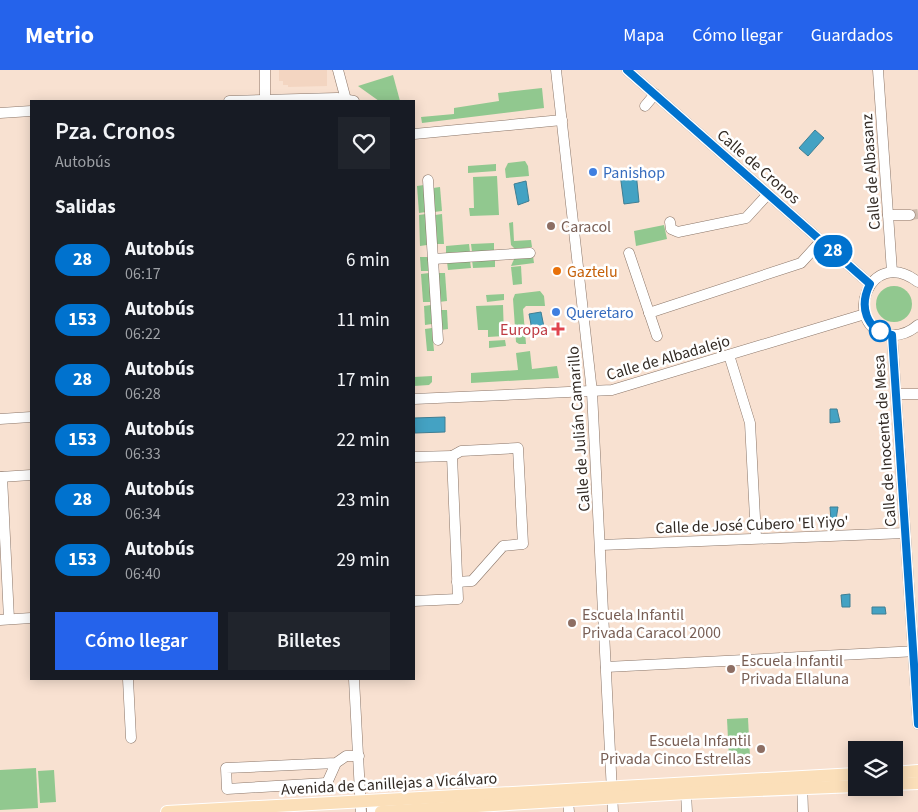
<!DOCTYPE html>
<html lang="es">
<head>
<meta charset="utf-8">
<style>
  :root { --surface:#171b24; --page:#20242c; --text:#f1f3f6; --muted:#9ea1a6; --accent:#2563eb }
  body { margin:0; font-family:"Source Sans 3",sans-serif; background:var(--page); color:var(--text); height:100vh; display:flex; flex-direction:column; font-size:19px; white-space:nowrap }
  * { box-sizing:border-box; margin:0 }
  p { font-size:16px; color:var(--muted) }
  .icon { flex:none; width:28px; height:28px; fill:none; stroke:currentColor; stroke-width:2; stroke-linecap:round; stroke-linejoin:round }
  .map { position:relative; flex:1; overflow:hidden }
  .sheet { position:absolute; left:30px; top:30px; width:385px; height:580px; display:flex; flex-direction:column; background:var(--surface); border-radius:0px; box-shadow:0 2px 12px #0003 }
  .sheet>* { flex:none }
  .badge { padding:0 10px; border-radius:16px; font-size:18px; line-height:32px }
  .buttons { position:absolute; left:848px; top:671px; display:grid; gap:10px }
  .buttons a { display:grid; place-items:center; width:55px; height:55px; border-radius:0px; background:var(--surface); box-shadow:0 2px 12px #0003; font-size:25px }
  .map>.badge { position:absolute; translate:-50% -50%; box-shadow:0 0 0 2px #fff }
  h2 { padding:0 25px; font-size:19px; line-height:45px }
  .round { display:grid; place-items:center; flex:none; width:52px; height:52px; border-radius:0px; background:var(--page) }
  .headline { display:flex; align-items:center; justify-content:space-between; height:85px; padding:0 25px }
  h1 { font-size:24px; font-weight:600; line-height:38px }
  .button { display:flex; gap:10px; margin-top:auto; padding:10px 25px }
  .button a { flex:1; height:58px; border-radius:0px; background:var(--accent); color:#fff; font-size:20px; font-weight:600; line-height:58px; text-align:center }
  .button a+a { background:var(--page); color:var(--text) }
  ul { padding:0; list-style:none }
  li { display:flex; align-items:center; gap:15px; height:60px; padding:0 25px }
  li div { flex:1 }
  li b { display:block; font-size:19px }
  li em { font-style:normal }
  li .badge { min-width:55px; font-weight:700; text-align:center }
  header { display:flex; align-items:center; gap:30px; box-sizing:border-box; height:70px; padding:0 25px; background:var(--accent); color:#fff }
  header strong { font-size:24px }
  nav { display:flex; gap:28px; margin-inline-start:auto; font-size:18px }
  .map>svg:first-child { display:block }
  .built { fill:#f3d5c1 }
  .green { fill:#91c88f }
  .water { fill:#44a2c3; stroke:#3f7e93 }
  .lines { fill:none; stroke-linecap:round; stroke-linejoin:round }
  .minor-tunnel { stroke:#d0bcae; stroke-width:10; stroke-dasharray:10 5; stroke-linecap:butt }
  .minor-casing { stroke:#8a7568; stroke-width:11 }
  .major-casing { stroke:#fff; stroke-width:14 }
  .minor { stroke:#fff; stroke-width:10 }
  .major { stroke:#fbdfb9; stroke-width:12 }
  .line-casing { stroke:#fff; stroke-width:11 }
  .line { stroke:#0072ce; stroke-width:8 }
  .shop-dot { fill:#3f7fe0; stroke:#fff; stroke-width:2 }
  .education-dot { fill:#8d6e63; stroke:#fff; stroke-width:2 }
  .food-dot { fill:#e8710a; stroke:#fff; stroke-width:2 }
  .health-dot { fill:#e0444e; stroke:#fff; stroke-width:2 }
  .stop-dot { fill:#fff; stroke:#0072ce; stroke-width:2.5 }
  .labels { text-anchor:middle; stroke-width:5; stroke-linejoin:round; paint-order:stroke }
  .street-label { font-size:16px; fill:#322a24; stroke:#fff }
  .shop-label { font-size:16px; fill:#366cbe; stroke:#fff; text-anchor:start }
  .education-label { font-size:16px; fill:#785e54; stroke:#fff; text-anchor:start }
  .food-label { font-size:16px; fill:#c56008; stroke:#fff; text-anchor:start }
  .health-label { font-size:16px; fill:#be3a42; stroke:#fff; text-anchor:end }
</style>
</head>
<body>
<header>
<strong>Metrio</strong>
<nav><a>Mapa</a><a>Cómo llegar</a><a>Guardados</a></nav>
</header>
<div class="map">
<svg width="918" height="742" viewBox="0 0 918 742">
  <rect width="100%" height="100%" fill="#f8e1d1"/>
  <!-- built -->
  <path class="built" d="M279,0H327V16L288,17V15H283V11H279Z"/>
  <!-- green -->
  <g class="green">
    <path d="M393,5L400,31H379L358,16Z"/>
    <path d="M542,18L544,38L422,53L421,47L454,44V38L499,31L498,23Z"/>
    <path d="M525,91L528,96L529,106L506,108L505,99L508,93Z"/>
    <path d="M496,94V101L468,103V96Z"/>
    <path d="M497,106L499,145L470,146L469,138H474L473,107Z"/>
    <path d="M424,115L426,142L419,143L417,116Z"/>
    <path d="M440,117L442,141L434,142L433,118Z"/>
    <path d="M426,144L427,175L420,176L419,145Z"/>
    <path d="M442,144L444,174H436L435,145Z"/>
    <path d="M513,152L514,171L531,170L532,177L515,179L511,175L509,153Z"/>
    <path d="M664,155L667,169L636,176L634,161Z"/>
    <path d="M494,173V181L472,182L471,174Z"/>
    <path d="M469,174L470,182L446,183V176Z"/>
    <path d="M533,186L534,193L511,196L515,187Z"/>
    <path d="M420,187H428L429,201H421Z"/>
    <path d="M495,189V197L473,198L472,190Z"/>
    <path d="M470,191L471,198L448,200L447,192Z"/>
    <path d="M521,196L522,214L513,215L511,197Z"/>
    <path d="M429,203L431,232H423L421,204Z"/>
    <path d="M438,203H445L447,231L439,232Z"/>
    <circle cx="894" cy="234" r="18"/>
    <path d="M540,221L544,226L545,236H526L523,239L526,274H519L516,272L513,229L515,224Z"/>
    <path d="M504,224V230L487,232L486,225Z"/>
    <path d="M431,235L432,254L425,255L424,236Z"/>
    <path d="M503,235L504,266L488,267V260H478L476,236Z"/>
    <path d="M440,240H447L448,259L441,260Z"/>
    <path d="M432,258L434,281H427L425,259Z"/>
    <path d="M505,270L506,276L489,278V271Z"/>
    <path d="M530,281L532,299L557,296L559,308L471,313V303L518,300L516,283Z"/>
    <path d="M432,306V312L429,315L414,316V307Z"/>
    <path d="M748,648L750,687L729,688L727,649Z"/>
    <path d="M36,698L38,738L0,740V700Z"/>
    <path d="M54,700L56,732L40,733L38,701Z"/>
  </g>
  <!-- water -->
  <g class="water">
    <path d="M815,60L824,68L808,86L799,78Z"/>
    <path d="M636,102L639,132L624,134L620,104Z"/>
    <path d="M526,111L529,131L518,135L514,114Z"/>
    <path d="M541,242L545,262L533,265L529,244Z"/>
    <path d="M830,339H837L840,352L830,353Z"/>
    <path d="M445,347V362L415,363L414,348Z"/>
    <path d="M830,437H838L836,450L831,451Z"/>
    <path d="M850,524V537H842L841,525Z"/>
    <path d="M872,537H885L886,544H872Z"/>
  </g>
  <g class="lines">
    <!-- minor-tunnel -->
    <path class="minor-tunnel" d="M910,145L918,144"/>
    <!-- minor casing -->
    <g class="minor-casing">
      <g id="minor">
        <path d="M265,0V31"/>
        <path d="M338,0L346,30"/>
        <path d="M556,0L592,322L613,742"/>
        <path d="M627,0L870,214"/>
        <path d="M878,0L892,202"/>
        <path d="M229,31L337,28L354,31"/>
        <path d="M645,36L655,24"/>
        <path d="M0,43L31,41"/>
        <path d="M414,64L562,50"/>
        <path d="M428,110L438,270"/>
        <path d="M888,145H910"/>
        <path d="M670,152L671,159L678,162L746,148L768,124"/>
        <path d="M629,183L657,266"/>
        <path d="M433,189L530,183"/>
        <path d="M918,212C869,174 840,258 890,265C901,266 910,262 918,255"/>
        <path d="M649,243L801,193L821,171"/>
        <path d="M892,265L918,654"/>
        <path d="M729,285L750,353L756,467"/>
        <path d="M897,324H918"/>
        <path d="M414,329L612,320L865,244"/>
        <path d="M0,349L31,347"/>
        <path d="M452,386L461,381L518,378L523,474L503,476L472,511L457,512"/>
        <path d="M414,387L452,386L458,529L414,531"/>
        <path d="M0,407L31,405"/>
        <path d="M2,407L9,549"/>
        <path d="M601,475L905,463"/>
        <path d="M0,550L31,548"/>
        <path d="M606,597L918,581"/>
        <path d="M128,609L131,668"/>
        <path d="M354,609L361,742"/>
        <path d="M336,693L327,713L227,719L226,698L336,693L346,686H359"/>
        <path d="M802,711L803,742"/>
        <path d="M686,723L687,742"/>
        <path d="M372,731V742"/>
        <path d="M568,731L569,742"/>
      </g>
    </g>
    <!-- major casing -->
    <g class="major-casing">
      <g id="major">
        <path d="M894,703L918,701"/>
        <path d="M894,714L918,713"/>
        <path d="M167,742L856,704"/>
        <path d="M381,742L686,723L856,716"/>
      </g>
    </g>
    <!-- minor -->
    <use href="#minor" class="minor"/>
    <!-- major -->
    <use href="#major" class="major"/>
  </g>
  <g class="lines">
    <!-- line casing -->
    <g class="line-casing">
      <path id="line" d="M627,0L870,214C859,236 865,260 892,265L918,654"/>
    </g>
    <!-- line -->
    <use href="#line" class="line"/>
  </g>
  <!-- markers -->
  <g class="shop-dot">
    <circle cx="593" cy="102" r="5"/>
    <circle cx="556" cy="242" r="5"/>
  </g>
  <g class="education-dot">
    <circle cx="551" cy="156" r="5"/>
    <circle cx="572" cy="553" r="5"/>
    <circle cx="731" cy="599" r="5"/>
    <circle cx="761" cy="679" r="5"/>
  </g>
  <circle class="food-dot" cx="557" cy="201" r="5"/>
  <path class="health-dot" d="M555.5 251.5h5v5h5v5h-5v5h-5v-5h-5v-5h5z"/>
  <circle class="stop-dot" cx="880" cy="261" r="10"/>
  <g class="labels">
    <!-- street labels -->
    <g class="street-label">
      <text transform="translate(759 96) rotate(41)" y="6">Calle de Cronos</text>
      <text transform="translate(870 102) rotate(-94)" y="6">Calle de Albasanz</text>
      <text transform="translate(668 287) rotate(-16)" y="6">Calle de Albadalejo</text>
      <text transform="translate(578 359) rotate(-94)" y="6">Calle de Julián Camarillo</text>
      <text transform="translate(884 371) rotate(-94)" y="6">Calle de Inocenta de Mesa</text>
      <text transform="translate(752 454) rotate(-2)" y="6">Calle de José Cubero 'El Yiyo'</text>
      <text transform="translate(389 713) rotate(-3)" y="6">Avenida de Canillejas a Vicálvaro</text>
    </g>
    <!-- shop labels -->
    <g class="shop-label">
      <text x="603" y="108">Panishop</text>
      <text x="566" y="248">Queretaro</text>
    </g>
    <!-- education labels -->
    <g class="education-label">
      <text x="561" y="162">Caracol</text>
      <text x="582" y="550">Escuela Infantil<tspan x="582" dy="18">Privada Caracol 2000</tspan></text>
      <text x="741" y="596">Escuela Infantil<tspan x="741" dy="18">Privada Ellaluna</tspan></text>
      <text x="751" y="676" text-anchor="end">Escuela Infantil<tspan x="751" dy="18">Privada Cinco Estrellas</tspan></text>
    </g>
    <!-- food labels -->
    <g class="food-label">
      <text x="567" y="207">Gaztelu</text>
    </g>
    <!-- health labels -->
    <g class="health-label">
      <text x="548" y="265">Europa</text>
    </g>
  </g>
</svg>
<div class="buttons">
<a><svg class="icon" aria-label="layers" viewBox="0 0 24 24"><path d="M12 4l9 5-9 5-9-5zM3 14l9 5 9-5"/></svg></a>
</div>
<b class="badge" style="left:833px;top:181px;background:#0072ce;color:#fff">28</b>
<section class="sheet">
<div class="headline"><div><h1>Pza. Cronos</h1><p>Autobús</p></div><a class="round"><svg class="icon" aria-label="heart" viewBox="0 0 24 24"><path d="M12 20l-8-8c-3-5 5-10 8-4 3-6 11-1 8 4z"/></svg></a></div>
<h2>Salidas</h2>
<ul>
<li><span class="badge" style="background:#0072ce;color:#fff">28</span><div><b>Autobús</b><p>06:17</p></div><em>6 min</em></li>
<li><span class="badge" style="background:#0072ce;color:#fff">153</span><div><b>Autobús</b><p>06:22</p></div><em>11 min</em></li>
<li><span class="badge" style="background:#0072ce;color:#fff">28</span><div><b>Autobús</b><p>06:28</p></div><em>17 min</em></li>
<li><span class="badge" style="background:#0072ce;color:#fff">153</span><div><b>Autobús</b><p>06:33</p></div><em>22 min</em></li>
<li><span class="badge" style="background:#0072ce;color:#fff">28</span><div><b>Autobús</b><p>06:34</p></div><em>23 min</em></li>
<li><span class="badge" style="background:#0072ce;color:#fff">153</span><div><b>Autobús</b><p>06:40</p></div><em>29 min</em></li>
</ul>
<div class="button"><a>Cómo llegar</a><a>Billetes</a></div>
</section>
</div>
</body>
</html>
